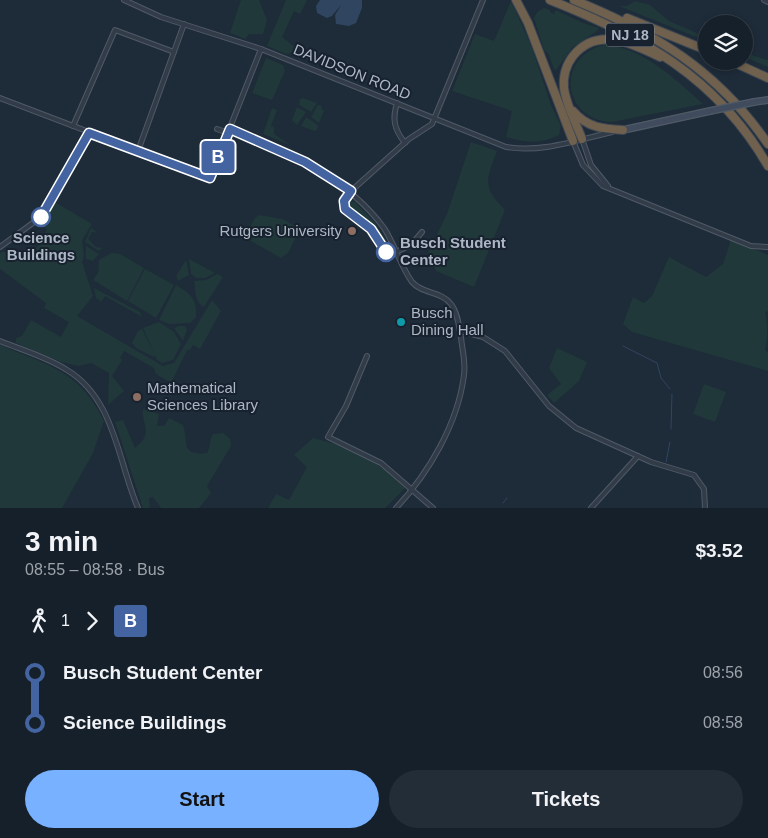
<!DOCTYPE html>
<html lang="en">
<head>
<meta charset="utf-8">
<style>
  :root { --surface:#16202b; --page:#232d37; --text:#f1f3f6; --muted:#9ea3a9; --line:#353e47; --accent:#78b1ff }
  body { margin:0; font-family:Helvetica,sans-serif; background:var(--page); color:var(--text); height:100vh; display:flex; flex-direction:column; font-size:19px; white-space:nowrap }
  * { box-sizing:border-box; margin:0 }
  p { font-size:16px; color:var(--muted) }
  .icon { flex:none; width:28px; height:28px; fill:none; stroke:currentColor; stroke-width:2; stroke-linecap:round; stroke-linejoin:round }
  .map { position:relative; height:508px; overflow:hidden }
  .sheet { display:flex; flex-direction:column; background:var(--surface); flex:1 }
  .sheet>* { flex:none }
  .badge { padding:0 10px; border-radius:4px; font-size:18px; line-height:32px }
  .controls { position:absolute; left:698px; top:15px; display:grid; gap:10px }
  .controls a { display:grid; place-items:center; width:55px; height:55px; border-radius:50%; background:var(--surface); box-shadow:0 2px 8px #0003,0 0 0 1px var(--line); font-size:25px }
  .map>.badge { position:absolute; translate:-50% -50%; box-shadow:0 0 0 2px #fff }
  .legs { display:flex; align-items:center; gap:8px; height:55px; padding:0 25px; font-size:16px }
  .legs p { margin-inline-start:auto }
  .headline { display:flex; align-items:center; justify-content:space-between; height:85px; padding:0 25px }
  h1 { font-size:28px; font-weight:800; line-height:38px }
  .button { display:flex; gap:10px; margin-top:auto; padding:10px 25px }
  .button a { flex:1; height:58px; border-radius:30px; background:var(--accent); color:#111; font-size:20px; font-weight:800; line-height:58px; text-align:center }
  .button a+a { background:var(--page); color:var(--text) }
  ul { padding:0 25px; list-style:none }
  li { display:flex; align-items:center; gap:18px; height:50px; font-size:19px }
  li i { display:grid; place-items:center; width:8px; height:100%; margin:0 6px; background:currentColor }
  li i::after { content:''; width:12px; height:12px; margin:-6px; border:4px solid; border-radius:50%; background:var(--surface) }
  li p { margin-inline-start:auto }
  li:first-child i { background:linear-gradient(#0000 50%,currentColor 0) }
  li:last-child i { background:linear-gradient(currentColor 50%,#0000 0) }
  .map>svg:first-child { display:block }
  .green { fill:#20383a }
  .water { fill:#2f4560 }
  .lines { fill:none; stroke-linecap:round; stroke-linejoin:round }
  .stream { stroke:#2f4560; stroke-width:1 }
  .minor-tunnel { stroke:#33404e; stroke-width:4; stroke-dasharray:4 2; stroke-linecap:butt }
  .minor-casing { stroke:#505a67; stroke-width:6 }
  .secondary-casing { stroke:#505a67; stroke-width:8 }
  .motorway-casing { stroke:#3d4754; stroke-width:10 }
  .minor { stroke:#323c49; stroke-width:4 }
  .secondary { stroke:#404c5d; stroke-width:5.5 }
  .motorway { stroke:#70614e; stroke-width:8 }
  .secondary-bridge-casing { stroke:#505a67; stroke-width:8; stroke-linecap:butt }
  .secondary-bridge { stroke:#404c5d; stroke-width:5.5 }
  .line-1-casing { stroke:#fff; stroke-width:11 }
  .line-1 { stroke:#4364a0; stroke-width:8 }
  .stop-1-dot { fill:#fff; stroke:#4364a0; stroke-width:2.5 }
  .education-dot { fill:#8d6e63; stroke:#18222e; stroke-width:2 }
  .culture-dot { fill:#0f9aa8; stroke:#18222e; stroke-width:2 }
  .labels { text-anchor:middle; stroke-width:4; stroke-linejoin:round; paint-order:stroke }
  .shield { fill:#18222e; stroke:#808a98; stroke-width:1 }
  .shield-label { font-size:14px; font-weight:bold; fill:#acb7c6 }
  .street-label { font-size:15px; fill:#acb7c6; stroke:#18222e }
  .poi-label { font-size:15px; fill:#acb7c6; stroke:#18222e; text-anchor:start }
  .stop-label { font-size:15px; font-weight:bold; fill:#acb7c6; stroke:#18222e }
</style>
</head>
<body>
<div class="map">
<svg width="768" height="508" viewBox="0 0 768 508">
  <rect width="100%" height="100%" fill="#1e2b39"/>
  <!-- green -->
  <g class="green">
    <path d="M241,0H259L267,20L263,34H249L245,39L230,33Z"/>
    <path d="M286,0H307L300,14L294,11L282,37L296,48L294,52L286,54L267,46Z"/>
    <path d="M511,1L531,45L551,105L561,126L559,135C542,144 525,143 506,137L512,111L452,91L475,34L494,41Z"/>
    <path d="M635,1L650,5L669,21L706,37V41L619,6H627Z"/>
    <path d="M544,8L550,10L551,13L554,14L556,10L583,23L599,28L597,31L573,47L556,70L554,69L548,53L544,50L534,18L537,12Z"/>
    <path d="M604,45C643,47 675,79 703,104L612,122C563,121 554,57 604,45Z"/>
    <path d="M744,53L768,60V67L744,57Z"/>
    <path d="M266,58L283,65L285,71L272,100L252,93Z"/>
    <path d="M303,98L317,103L311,112L299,105L300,99Z"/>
    <path d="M318,105L322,106L321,108L324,111L319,123L311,117Z"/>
    <path d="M297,107L306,112L297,125L292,120Z"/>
    <path d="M272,108L277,110L271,126L274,127V134L290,145L263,134Z"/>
    <path d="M306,117L318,125L317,130L314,131L301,126Z"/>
    <path d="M471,142L497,151C486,180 482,187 505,210L474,287L436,271L428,253L447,214Z"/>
    <path d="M349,201L355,202L376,224L391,248L388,249L374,229L349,211L346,207Z"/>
    <path d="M52,203L58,204L92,224L82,240L84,257L82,262L93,296L77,316L163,366L174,363L212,300L221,311L200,349L193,345L190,350H187L171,383L156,374L154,368L124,351L120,358L122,360L112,376L124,391L108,405L109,373L91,363L79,366L61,362L16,343V338L22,336L31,320L61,337L69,322L44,308L46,303L0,269V253L2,252H22L38,247L47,229L44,227L45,218Z"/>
    <path d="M259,215L283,219L300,229L288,253L281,258L244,237L255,218Z"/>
    <path d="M91,228L98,233L92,232L88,239L96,247L102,248L99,251L85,242Z"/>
    <path d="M731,239L768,255V311L765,312C768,325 768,336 765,350L768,352V371L632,332L623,324L633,297L644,303L652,296L669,257L706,277L723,264Z"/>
    <path d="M86,246L99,254L93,261L86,259Z"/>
    <path d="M111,253L120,254L144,268L127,301L93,280L98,273L99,260Z"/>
    <path d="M189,259L215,273L205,278H196L191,274Z"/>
    <path d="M186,260L189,275L178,281L176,276Z"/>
    <path d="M145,269L174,285L156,318L128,301Z"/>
    <path d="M217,274L223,277L204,307C194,302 196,290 194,281L206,280Z"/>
    <path d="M176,285C191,294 197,299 196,317L190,323L169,324L159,320Z"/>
    <path d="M94,288L140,312L142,317L105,296L101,302L96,298Z"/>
    <path d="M159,322L174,332L181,344L173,360L162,363L157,360L143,328Z"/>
    <path d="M179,326H185L187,330L183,341L174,328Z"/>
    <path d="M142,329L155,355L154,357L136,348L132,343L138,331Z"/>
    <path d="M0,345C49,366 79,370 104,421L93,453L62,508H0Z"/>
    <path d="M557,348L587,362L579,381L554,403L547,395L561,384L549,368Z"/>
    <path d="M704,384L726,392L715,422L693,414Z"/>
    <path d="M143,409L159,414L157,426H164L169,418L183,425C189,441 179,456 207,453C211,446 209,440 213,434L223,433L230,439L231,446L207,486L211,493L199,508H161L153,497L149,498L150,508H143L115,422L123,420L135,448C155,432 141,425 143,409Z"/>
    <path d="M313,438C357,449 372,457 405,488L385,508H268L276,494L289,500L307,467L294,455Z"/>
  </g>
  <!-- water -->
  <path class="water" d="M320,0H362V8L356,23L349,26L336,24L335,15L341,5L332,16L327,18L317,13L316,6Z"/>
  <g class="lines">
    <!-- stream -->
    <g class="stream">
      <path d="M623,346L657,363L661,378L670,389"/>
      <path d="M671,429L672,394"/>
      <path d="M666,462L670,442"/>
      <path d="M503,503L507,498"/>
    </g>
    <!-- minor-tunnel -->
    <path class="minor-tunnel" d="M41,217L89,133"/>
    <!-- minor casing -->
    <g class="minor-casing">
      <g id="minor">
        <path d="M124,0L161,17L261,49L506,147C542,153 577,140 612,132"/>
        <path d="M764,0L768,2"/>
        <path d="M0,98L210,178L261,49"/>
        <path d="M397,103C392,119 394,129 405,143"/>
        <path d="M73,126L115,30L174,52"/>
        <path d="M217,129L228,133"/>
        <path d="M230,129C287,153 346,176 384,228C395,245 401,267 412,282C422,294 441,291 451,304C458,313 459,327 461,337C462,349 466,363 464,375C458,423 429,473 396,508"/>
        <path d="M582,139L591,165L608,186"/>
        <path d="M573,141L583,165L603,186L751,246L768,247"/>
        <path d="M138,151L184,24"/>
        <path d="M351,191L409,139L432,124L483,0"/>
        <path d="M0,247L41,217"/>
        <path d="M398,251L411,245L422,232"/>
        <path d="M460,331L483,337L505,351L549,406L576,428L651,462L694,475L704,489L705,508"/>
        <path d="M0,341C22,350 47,357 67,370C115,399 118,462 138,508"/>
        <path d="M367,356L346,406L328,437L381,463L433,508"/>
        <path d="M591,508L638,456"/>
      </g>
    </g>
    <!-- secondary casing -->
    <g class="secondary-casing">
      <g id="secondary">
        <path d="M754,102L768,100"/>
        <path d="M623,130L710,111"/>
      </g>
    </g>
    <!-- motorway casing -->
    <g class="motorway-casing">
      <g id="motorway">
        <path d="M516,0L528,23L573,141"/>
        <path d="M550,0C641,36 717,77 768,166"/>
        <path d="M574,0C655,33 717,70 768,144"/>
        <path d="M627,18L706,50"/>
        <path d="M731,61L768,78"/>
        <path d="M573,111C587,128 604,129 623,130"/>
        <path d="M582,139C576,123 566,105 564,88C563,77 566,65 573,56C597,26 632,43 660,57"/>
      </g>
    </g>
    <!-- minor -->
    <use href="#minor" class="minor"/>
    <!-- secondary -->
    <use href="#secondary" class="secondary"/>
    <!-- motorway -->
    <use href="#motorway" class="motorway"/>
    <!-- secondary-bridge casing -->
    <g class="secondary-bridge-casing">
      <path id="secondary-bridge" d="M710,111L754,102"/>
    </g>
    <!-- secondary-bridge -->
    <use href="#secondary-bridge" class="secondary-bridge"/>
  </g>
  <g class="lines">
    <!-- line-1 casing -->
    <g class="line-1-casing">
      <path id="line-1" d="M41,217L89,133L210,178L230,129L305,162L351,191L344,201L345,209L371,229L386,252"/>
    </g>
    <!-- line-1 -->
    <use href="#line-1" class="line-1"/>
  </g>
  <!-- markers -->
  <g class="stop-1-dot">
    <circle cx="41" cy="217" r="9"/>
    <circle cx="386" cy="252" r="9"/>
  </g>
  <g class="education-dot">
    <circle cx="352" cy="231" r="5"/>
    <circle cx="137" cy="397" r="5"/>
  </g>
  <circle class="culture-dot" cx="401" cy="322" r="5"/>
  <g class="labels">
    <!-- shield labels -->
    <rect class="shield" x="606" y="23.5" width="48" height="23" rx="4"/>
    <g class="shield-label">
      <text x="630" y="40">NJ 18</text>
    </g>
    <!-- street labels -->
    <g class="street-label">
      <text transform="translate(352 72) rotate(22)" y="5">DAVIDSON ROAD</text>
    </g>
    <!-- poi labels -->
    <g class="poi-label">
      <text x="342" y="236" text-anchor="end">Rutgers University</text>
      <text x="411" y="318">Busch<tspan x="411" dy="17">Dining Hall</tspan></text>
      <text x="147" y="393">Mathematical<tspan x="147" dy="17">Sciences Library</tspan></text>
    </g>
    <!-- stop labels -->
    <g class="stop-label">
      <text x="41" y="243">Science<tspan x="41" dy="17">Buildings</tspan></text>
      <text x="400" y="248" text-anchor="start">Busch Student<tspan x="400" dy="17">Center</tspan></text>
    </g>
  </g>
</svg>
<div class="controls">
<a><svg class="icon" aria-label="layers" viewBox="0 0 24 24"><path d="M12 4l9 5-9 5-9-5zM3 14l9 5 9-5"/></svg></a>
</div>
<b class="badge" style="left:218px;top:157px;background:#4364a0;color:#fff">B</b>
</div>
<section class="sheet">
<div class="headline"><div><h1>3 min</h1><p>08:55 – 08:58 · Bus</p></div><b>$3.52</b></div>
<div class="legs"><svg class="icon" aria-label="walk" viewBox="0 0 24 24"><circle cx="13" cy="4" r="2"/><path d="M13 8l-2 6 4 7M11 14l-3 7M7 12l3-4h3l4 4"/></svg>1<svg class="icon" aria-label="forward" viewBox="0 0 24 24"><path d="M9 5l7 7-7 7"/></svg><b class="badge" style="background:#4364a0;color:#fff">B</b></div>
<ul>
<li><i style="color:#4364a0"></i><b>Busch Student Center</b><p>08:56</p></li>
<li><i style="color:#4364a0"></i><b>Science Buildings</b><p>08:58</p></li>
</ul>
<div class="button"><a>Start</a><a>Tickets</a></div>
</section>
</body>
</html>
